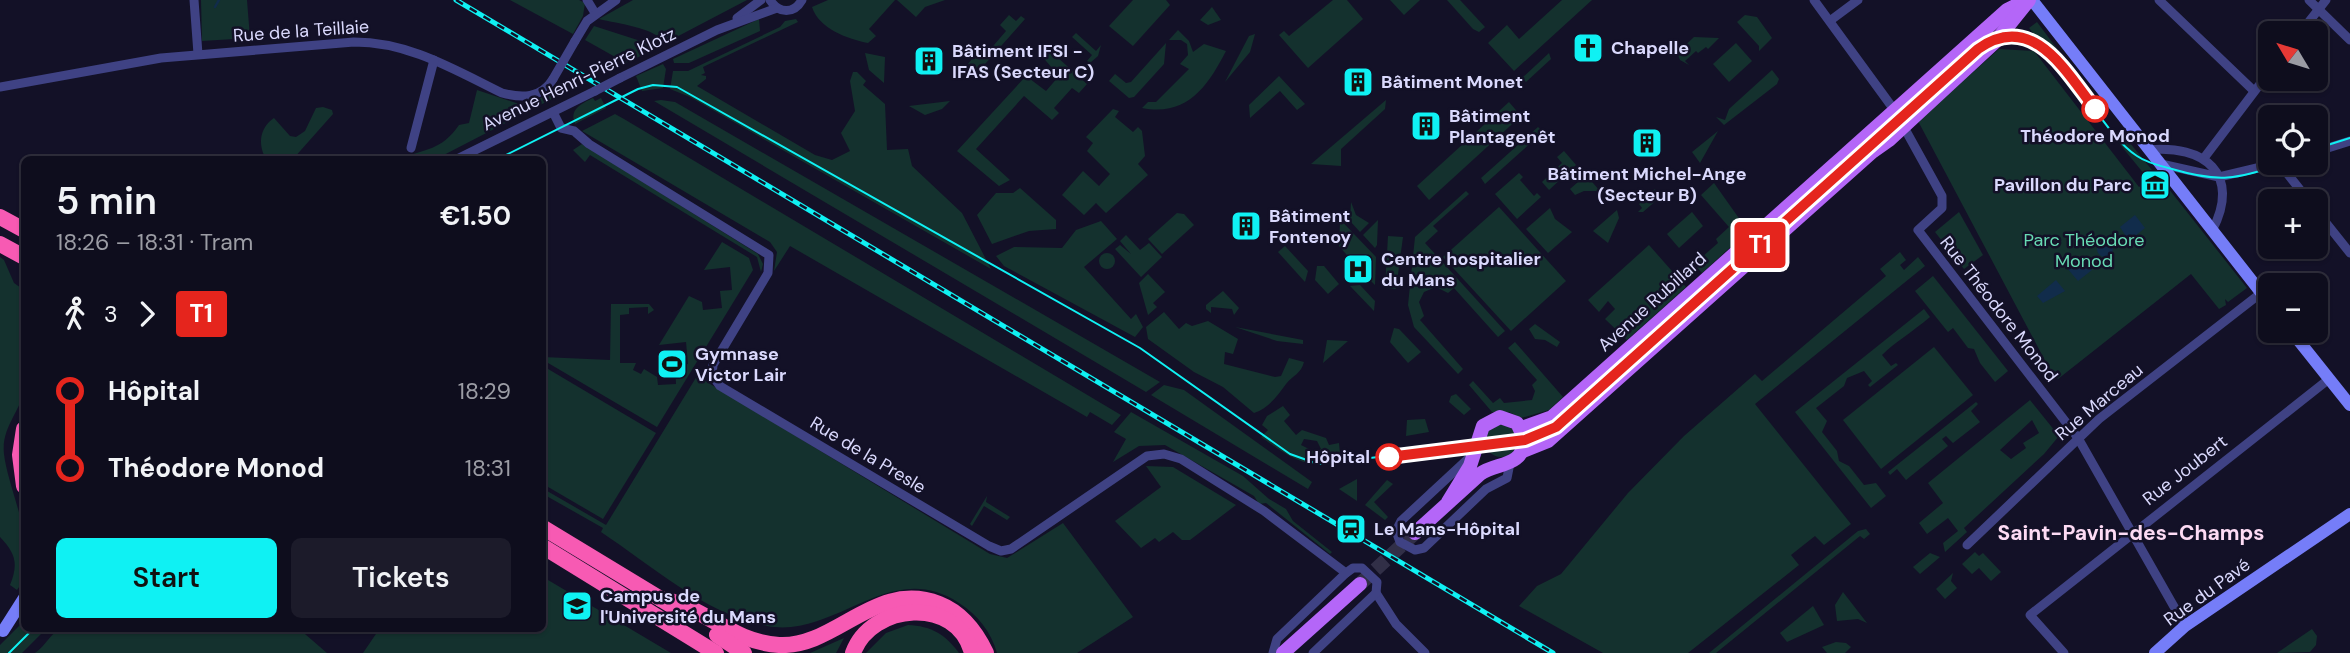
<!DOCTYPE html>
<html lang="en">
<head>
<meta charset="utf-8">
<style>
  :root { --surface:#0e0d1d; --page:#1c1b2a; --text:#f1f3f6; --muted:#9b9ca4; --line:#2e2d3b; --accent:#0ff1f3 }
  body { margin:0; font-family:"DM Sans",sans-serif; background:var(--page); color:var(--text); height:100vh; display:flex; flex-direction:column; font-size:26px; white-space:nowrap }
  * { box-sizing:border-box; margin:0 }
  p { font-size:23px; color:var(--muted) }
  .icon { flex:none; width:38px; height:38px; fill:none; stroke:currentColor; stroke-width:2; stroke-linecap:round; stroke-linejoin:round }
  .map { position:relative; flex:1; overflow:hidden }
  .drawer { position:absolute; left:21px; top:156px; width:525px; height:476px; display:flex; flex-direction:column; background:var(--surface); border-radius:10px; box-shadow:0 2px 5px #0004,0 0 0 2px var(--line) }
  .drawer>* { flex:none }
  .badge { padding:0 14px; border-radius:5px; font-size:24px; line-height:46px }
  .needle { width:46px; rotate:308deg }
  .tools { position:absolute; left:2258px; top:21px; display:grid; gap:14px }
  .tools a { display:grid; place-items:center; width:70px; height:70px; border-radius:10px; background:var(--surface); box-shadow:0 2px 5px #0004,0 0 0 2px var(--line); font-size:35px }
  .map>.badge { position:absolute; translate:-50% -50%; box-shadow:0 0 0 4px #fff }
  .legs { display:flex; align-items:center; gap:10px; height:77px; padding:0 35px; font-size:23px }
  .legs p { margin-inline-start:auto }
  .summary { display:flex; align-items:center; justify-content:space-between; height:119px; padding:0 35px }
  h1 { font-size:38px; font-weight:600; line-height:52px }
  .cta { display:flex; gap:14px; margin-top:auto; padding:14px 35px }
  .cta a { flex:1; height:80px; border-radius:10px; background:var(--accent); color:#111; font-size:28px; font-weight:600; line-height:80px; text-align:center }
  .cta a+a { background:var(--page); color:var(--text) }
  ul { padding:0 35px; list-style:none }
  li { display:flex; align-items:center; gap:24px; height:77px; font-size:26px }
  li i { display:grid; place-items:center; width:10px; height:100%; margin:0 9px; background:currentColor }
  li i::after { content:''; width:18px; height:18px; margin:-9px; border:5px solid; border-radius:50%; background:var(--surface) }
  li p { margin-inline-start:auto }
  li:first-child i { background:linear-gradient(#0000 50%,currentColor 0) }
  li:last-child i { background:linear-gradient(currentColor 50%,#0000 0) }
  .map>svg:first-child { display:block }
  .green { fill:#14312e; fill-rule:evenodd }
  .water { fill:#112c4b }
  .lines { fill:none; stroke-linecap:round; stroke-linejoin:round }
  .stream { stroke:#112c4b; stroke-width:2.5 }
  .primary-tunnel { stroke:#312f47; stroke-width:14; stroke-dasharray:14 7; stroke-linecap:butt }
  .street { stroke:#3f4284; stroke-width:9 }
  .secondary { stroke:#757df8; stroke-width:12 }
  .primary { stroke:#b466f8; stroke-width:14 }
  .highway { stroke:#f75ab3; stroke-width:16 }
  .tram { stroke:#0ff1f3; stroke-width:2 }
  .rail-casing { stroke:#0ff1f3; stroke-width:5 }
  .rail { stroke:#131127; stroke-width:2.5; stroke-dasharray:8; stroke-linecap:butt }
  .street-bridge { stroke:#3f4284; stroke-width:9 }
  .line-1-casing { stroke:#fff; stroke-width:16 }
  .line-1 { stroke:#e5251d; stroke-width:10 }
  .stop-1-dot { fill:#fff; stroke:#e5251d; stroke-width:3.5 }
  .labels { text-anchor:middle; stroke-width:5; stroke-linejoin:round; paint-order:stroke }
  .street-label { font-size:18px; fill:#dad9fd; stroke:#131127 }
  .poi-label { font-size:18px; font-weight:bold; fill:#dad9fd; stroke:#131127; text-anchor:start }
  .stop-label { font-size:18px; font-weight:bold; fill:#dad9fd; stroke:#131127 }
  .park-label { font-size:18px; fill:#68dbb4; stroke:#131127 }
  .quarter-label { font-size:21px; font-weight:bold; fill:#fddbf4; stroke:#131127 }
</style>
</head>
<body>
<div class="map">
<svg width="2350" height="653" viewBox="0 0 2350 653">
  <rect width="100%" height="100%" fill="#131127"/>
  <!-- green -->
  <g class="green">
    <path d="M201,0H247L250,38L202,41Z"/>
    <path d="M510,0H579L585,3L583,16L573,34Z"/>
    <path d="M633,0H747L665,43C654,27 618,24 599,19Z"/>
    <path d="M828,0H895L869,29L876,36L868,43C848,39 819,29 812,7Z"/>
    <path d="M897,0H945L925,7L916,17Z"/>
    <path d="M1133,0H1166L1170,5L1133,46L1109,26Z"/>
    <path d="M1333,0H1347L1363,19L1308,68L1279,35L1284,31L1289,36Z"/>
    <path d="M1390,0H1420L1404,15Z"/>
    <path d="M1447,0H1460L1485,27L1479,32L1473,29Z"/>
    <path d="M1562,0H1592L1514,71L1488,43L1507,25L1519,39Z"/>
    <path d="M1212,7L1221,20L1208,25L1200,20Z"/>
    <path d="M1009,15L1016,21L1021,16L1025,19L978,72L968,64L981,47L988,52L1006,31L1000,25Z"/>
    <path d="M1745,15L1757,17L1772,38L1759,51V46L1737,22Z"/>
    <path d="M759,19L760,31L689,63H674L673,59Z"/>
    <path d="M796,19L798,22L703,67L705,73L701,75L706,76V79L697,86L815,155L832,160L850,151L841,133L855,111L850,81L853,72H857L866,81L863,85L885,104L887,150L908,149L912,166L962,213L991,269L690,97L670,89L673,71H688L780,27L785,21Z"/>
    <path d="M2037,22L2064,58L2057,63L2029,28Z"/>
    <path d="M594,26L650,44L653,50L626,63L585,40Z"/>
    <path d="M1999,27L1917,105L1912,100Z"/>
    <path d="M1178,30L1189,41L1193,52L1204,44L1226,51C1208,86 1187,117 1142,108L1148,102H1156L1189,69L1180,64L1188,55L1187,44L1181,40H1169Z"/>
    <path d="M1076,33L1096,51L1101,45L1098,56L1090,63L1087,61L1092,55L1072,37Z"/>
    <path d="M1255,34L1250,52L1225,82L1249,36Z"/>
    <path d="M1694,37L1719,38L1708,49L1706,47L1698,53L1696,51L1685,61L1689,65L1680,60L1677,53Z"/>
    <path d="M1166,43L1164,64L1134,97L1129,98L1109,81L1115,74L1126,83L1131,82Z"/>
    <path d="M1736,43L1752,61L1729,82L1713,64Z"/>
    <path d="M1046,47L1087,84L1079,93L1072,88L1054,108L1059,113L1052,120L1024,96L976,149L1010,180L999,186L957,151L1026,76L1046,91L1059,76L1040,54Z"/>
    <path d="M1999,49L2034,51L2139,187L2157,174L2247,288L2228,302L2225,299L2226,305L2219,309L2191,274L2058,379L2049,368L1918,121Z"/>
    <path d="M865,53L885,57L884,83L869,70Z"/>
    <path d="M1549,53L1551,59L1526,82L1522,78Z"/>
    <path d="M663,64L666,69L663,88L642,91L636,76Z"/>
    <path d="M1772,70L1779,79L1777,84L1724,125L1716,117L1725,120L1729,109Z"/>
    <path d="M1279,76L1305,104L1297,110L1280,91L1250,118L1249,105Z"/>
    <path d="M571,89L436,159H400C426,148 441,151 459,125L469,123L477,90L519,104Z"/>
    <path d="M593,98L595,101L601,98L606,108L575,124C569,109 581,104 593,98Z"/>
    <path d="M661,100L675,102L1160,382L1146,392L654,101Z"/>
    <path d="M1386,100L1385,109L1341,149V166L1311,164Z"/>
    <path d="M950,101L942,109L925,115L909,106Z"/>
    <path d="M1509,102L1521,116L1429,200L1417,186Z"/>
    <path d="M323,107L332,110L333,114L293,159H270L264,155C258,141 261,127 274,118L290,136L296,137L305,131L316,108Z"/>
    <path d="M1113,109L1119,111L1115,117L1133,132L1138,127L1142,131L1145,156L1138,164L1148,175L1106,213L1096,203L1084,215L1062,195L1083,171L1099,186L1110,174L1087,151L1093,143L1086,137Z"/>
    <path d="M615,114L624,119L1121,415L1112,425L1090,412L1087,417L790,246L774,271L777,252L770,242L582,131Z"/>
    <path d="M1891,122L1895,126L1556,428L1541,437L1538,430Z"/>
    <path d="M1538,127L1543,132L1485,184L1481,178Z"/>
    <path d="M1718,131L1700,163L1692,152Z"/>
    <path d="M2125,137L2152,170L2145,175L2118,142Z"/>
    <path d="M582,144L758,254L763,264L761,272L757,257L590,155L585,162L573,150Z"/>
    <path d="M1564,151L1576,165L1549,190L1542,182L1562,163L1557,157Z"/>
    <path d="M1519,173L1523,177L1520,180L1534,196L1537,193L1541,197L1517,219L1495,194Z"/>
    <path d="M1586,175L1600,191H1584L1575,195L1570,189Z"/>
    <path d="M1714,183L1748,231L1702,273L1694,264L1718,243L1716,239L1729,227L1701,195Z"/>
    <path d="M1020,188L1056,220V229L1029,231L992,244L977,215L996,193H1013Z"/>
    <path d="M1655,189L1658,199L1643,212H1638L1642,208L1639,204Z"/>
    <path d="M1466,191L1469,194L1433,226L1438,231L1425,243L1505,331L1498,337L1454,288L1448,293L1436,287L1424,292L1419,302L1424,316L1420,320L1463,369L1458,374L1414,327L1408,305L1415,237Z"/>
    <path d="M1351,202L1356,215L1369,223L1360,232L1350,221Z"/>
    <path d="M1499,207L1566,281L1511,331L1443,257Z"/>
    <path d="M1550,208L1555,219L1572,232L1548,253L1526,229Z"/>
    <path d="M1331,210L1376,257L1375,285L1366,276L1369,268L1356,255L1353,262L1339,246L1340,222Z"/>
    <path d="M1617,210L1619,218L1608,243L1593,231Z"/>
    <path d="M1692,212L1703,226L1679,248L1667,234Z"/>
    <path d="M1959,212L1983,255L1964,269L1935,232Z"/>
    <path d="M1177,213L1184,214L1194,225L1162,254L1148,239Z"/>
    <path d="M1378,220L1377,245L1375,248L1363,235Z"/>
    <path d="M1101,221L1117,239L1084,267L1131,319L1136,314L1143,327L1135,337L1004,266L996,256L1014,247L1062,248L1076,230Z"/>
    <path d="M1126,235L1140,250L1149,243L1162,257L1141,277L1115,249L1120,245L1131,254L1120,241Z"/>
    <path d="M1388,236L1403,237L1396,289L1385,288Z"/>
    <path d="M722,242L749,258L753,270L657,427L543,360V357L610,360L611,304H649L654,310L648,314V307L629,308V314L620,315V363H636L633,370L641,374L644,369L657,377L658,385L676,384L675,365L688,364L686,342L659,345L689,296L702,302L703,310L722,308L720,291L732,290L730,267L704,270Z"/>
    <path d="M1649,245L1686,287L1627,340L1605,319L1615,309L1608,301L1599,312L1588,300Z"/>
    <path d="M1285,246L1308,271L1305,282L1278,252Z"/>
    <path d="M1900,252L1906,260L1900,265L1904,270L1918,257L1925,266L1755,404L1851,524L1824,545L1815,536L1791,555L1799,565L1688,653H1603L1519,606L1537,586L1561,574L1628,493L1684,436L1755,374L1762,381L1886,276L1880,269Z"/>
    <circle cx="1107" cy="261" r="8"/>
    <path d="M0,257L4,260L14,283L24,290C25,322 27,356 24,388C22,411 1,426 4,454C8,491 43,556 17,590L10,585C19,563 15,553 0,537Z"/>
    <path d="M1317,266H1324L1339,284L1328,294L1315,280Z"/>
    <path d="M1148,274L1165,292L1153,303L1157,307L1148,315L1139,283Z"/>
    <path d="M1933,276L2008,371L1995,382L1980,363L1974,349L1968,348L1953,328L1948,332L1915,291Z"/>
    <path d="M1360,285L1375,301L1374,311L1350,286Z"/>
    <path d="M1223,291L1239,308L1234,315L1232,309L1211,307V313L1206,309V305Z"/>
    <path d="M1924,309L1930,317C1911,333 1895,342 1882,355L1891,366L1896,363L1898,365L1870,387L1868,385L1872,381L1864,371L1847,378L1844,386L1816,408L1827,421L1822,432L1837,451L1839,461L1849,466L1864,485L1876,483L1886,496L1871,508L1795,412Z"/>
    <path d="M1164,312L1179,329L1186,323L1192,326L1208,321L1238,339L1233,354L1225,352L1224,364L1275,377L1281,376L1289,358L1304,362C1301,374 1293,375 1286,384C1277,396 1269,408 1254,413L1223,387L1194,372L1148,339L1146,327Z"/>
    <path d="M1535,324L1560,342L1557,347L1545,340L1535,339L1529,329Z"/>
    <path d="M1235,327L1303,340V344L1277,341Z"/>
    <path d="M1394,328L1399,329L1421,352L1408,363L1390,342Z"/>
    <path d="M1327,340L1348,341L1323,363Z"/>
    <path d="M1515,342L1563,397L1549,410L1521,418L1509,412H1492L1469,385L1473,381L1493,403L1500,398L1504,403L1532,400L1535,391L1532,385L1537,380L1508,348Z"/>
    <path d="M1934,347L1973,395L1881,469L1843,420Z"/>
    <path d="M543,366L656,433L603,519L543,484Z"/>
    <path d="M697,376L990,554L1007,558L1063,523L1133,617L1077,653H997C991,632 978,615 959,603C889,557 837,639 767,626C707,615 652,566 601,532L603,528L543,494L542,488L606,525Z"/>
    <path d="M1164,385L1184,390L1312,482L1308,489L1151,395Z"/>
    <path d="M1456,394L1471,409L1464,415L1449,402L1451,396Z"/>
    <path d="M2030,400L2059,436L2044,454L1964,528L1967,532L1945,552L1943,543L1958,531L1948,518L1927,534L1919,523L1943,503L1928,483ZM2032,420L2039,433L2023,443L2026,448L2011,459L2000,450Z"/>
    <path d="M1976,402L1978,404L1971,411L1980,422L1953,443L1946,436L1942,439L1948,446L1906,480L1897,469L1890,475L1888,472Z"/>
    <path d="M1283,406L1290,415L1284,421L1296,435L1302,430L1326,438L1329,445L1339,443L1341,464C1303,468 1291,458 1261,437L1268,430L1262,425L1267,416ZM1304,439L1317,441L1321,449L1315,452L1301,445Z"/>
    <path d="M1131,412L1243,476L1269,499L1286,509L1293,521L1332,552L1330,554L1266,503L1259,504L1254,496L1165,445L1139,446L1113,462L1126,439L1114,432Z"/>
    <path d="M1425,419L1429,432L1406,436L1407,420Z"/>
    <circle cx="1501" cy="441" r="16"/>
    <path d="M1146,466L1173,467L1236,505L1190,540H1182L1173,532L1159,542L1155,538L1141,548L1115,521L1161,487Z"/>
    <path d="M1357,479V501L1339,489Z"/>
    <path d="M1387,480L1393,484L1374,502L1388,517L1385,520L1365,505Z"/>
    <path d="M987,496L986,502L1010,517L1007,520L984,506L972,526L970,524Z"/>
    <path d="M1866,529L1870,534L1864,539L1860,536L1716,653H1709L1858,531Z"/>
    <path d="M1975,552L1979,556L1983,553L2001,572L1991,581L1979,568L1972,574L1962,564Z"/>
    <path d="M1930,553L1940,557L1920,574L1913,567Z"/>
    <path d="M1953,573L1951,581L1957,588L1945,599L1936,589Z"/>
    <path d="M543,577L671,653H363L380,628H542Z"/>
    <path d="M1843,592L1867,623L1858,619L1837,621L1835,605Z"/>
    <path d="M1813,606L1824,625L1787,642L1780,633Z"/>
    <path d="M24,621V628H47L22,653H0V645Z"/>
    <path d="M908,625C931,626 945,634 959,653H866L886,633Z"/>
    <path d="M62,628H298L327,653H35C46,646 50,633 62,628Z"/>
    <path d="M2312,629L2317,636L2316,645L2310,652L2277,653Z"/>
    <path d="M844,638L836,653H810Z"/>
    <path d="M1836,642L1846,643L1851,647L1845,653H1827L1822,647Z"/>
  </g>
  <!-- water -->
  <g class="water">
    <path d="M2135,215L2145,228L2129,241L2120,227Z"/>
    <circle cx="2105" cy="249" r="8"/>
    <path d="M2080,258L2092,270L2078,281L2067,268Z"/>
    <path d="M2056,280L2065,291L2043,303L2037,296Z"/>
  </g>
  <g class="lines">
    <!-- stream -->
    <path class="stream" d="M215,7L219,0"/>
    <!-- primary-tunnel -->
    <path class="primary-tunnel" d="M1360,584L1415,533"/>
    <!-- street -->
    <g class="street">
      <path d="M194,0L198,54"/>
      <path d="M587,0L595,13"/>
      <path d="M770,0C779,14 794,14 802,0"/>
      <path d="M1814,0L1895,111L1942,196V208L1918,230L2078,438L2185,626"/>
      <path d="M2159,0L2254,91"/>
      <path d="M2309,0L2350,40"/>
      <path d="M737,18L761,0"/>
      <path d="M1831,20L1858,0"/>
      <path d="M2300,33L2326,0"/>
      <path d="M575,41L587,21L616,0"/>
      <path d="M620,78L717,30L777,8"/>
      <path d="M0,87L161,58L354,42C409,42 453,69 502,93C521,98 541,99 553,79"/>
      <path d="M553,112L561,128L574,131L589,144L769,255L768,273L713,365L712,375L720,386L989,546L1001,551L1011,549L1147,456L1164,454L1181,459L1264,511L1346,573"/>
      <path d="M411,148L434,60"/>
      <path d="M2148,150C2204,144 2242,174 2212,231"/>
      <path d="M2315,152L2350,141"/>
      <path d="M2204,158L2270,71"/>
      <path d="M457,159L595,91"/>
      <path d="M2279,163L2309,201"/>
      <path d="M2161,164L2219,177L2278,163"/>
      <path d="M2315,209L2350,253"/>
      <path d="M1471,456L1401,521L1396,531L1400,542L1415,550L1424,548L1486,489L1507,478L1510,463"/>
      <path d="M1967,545L2099,419L2261,293"/>
      <path d="M1376,593L1396,624L1425,653"/>
      <path d="M1273,653L1277,639L1346,573L1353,568H1362L1377,582L1376,593L1313,653"/>
      <path d="M2064,653L2030,615L2329,379"/>
    </g>
    <!-- secondary -->
    <g class="secondary">
      <path d="M2032,0L2270,304"/>
      <path d="M2291,331L2350,405"/>
      <path d="M3,631L24,598"/>
      <path d="M2155,653L2185,626L2350,514"/>
    </g>
    <!-- primary -->
    <g class="primary">
      <path d="M1522,428L1552,417L2007,10L2027,0"/>
      <path d="M1523,451L1548,441L1872,152L1889,140L1996,41L2029,0"/>
      <path d="M1415,533L1480,474C1497,462 1522,468 1525,440L1517,423L1500,417L1483,426L1470,466L1448,502"/>
      <path d="M1283,653L1360,584"/>
    </g>
    <!-- highway -->
    <g class="highway">
      <path d="M0,217L24,230"/>
      <path d="M0,244L24,257"/>
      <path d="M24,429L20,455L24,486"/>
      <path d="M542,527L669,604"/>
      <path d="M542,546L716,653"/>
      <path d="M661,599C704,606 731,642 779,645C836,648 876,579 939,604C962,613 976,632 986,653"/>
      <path d="M717,635L744,653"/>
      <path d="M853,653C871,603 957,595 972,653"/>
    </g>
    <!-- tram -->
    <g class="tram">
      <path d="M2315,149L2350,138"/>
      <path d="M498,159L638,89L653,85L677,87L1140,348L1290,454L1318,464L1525,440L1556,427L1978,49C2053,0 2088,125 2137,156C2147,163 2160,166 2172,169C2223,184 2237,178 2286,163"/>
      <path d="M9,653L34,628"/>
    </g>
    <!-- rail casing -->
    <g class="rail-casing">
      <path id="rail" d="M456,0L1553,653"/>
    </g>
    <!-- rail -->
    <use href="#rail" class="rail"/>
    <!-- street-bridge -->
    <g class="street-bridge">
      <path d="M553,79L575,41"/>
      <path d="M595,91L620,78"/>
    </g>
  </g>
  <g class="lines">
    <!-- line-1 casing -->
    <g class="line-1-casing">
      <path id="line-1" d="M1389,457L1525,440L1556,427L1978,49C2033,10 2066,72 2095,109"/>
    </g>
    <!-- line-1 -->
    <use href="#line-1" class="line-1"/>
  </g>
  <!-- icons -->
  <defs>
    <g id="church-square" transform="scale(1.575)"><rect x="-9" y="-9" width="18" height="18" rx="4" fill="#0ff1f3" stroke="#131127"/><path d="M-1.2-6h2.4v3.5h3.3v2.4h-3.3V6h-2.4V-.1h-3.3v-2.4h3.3Z" fill="#111"/></g>
    <g id="building-square" transform="scale(1.575)"><rect x="-9" y="-9" width="18" height="18" rx="4" fill="#0ff1f3" stroke="#131127"/><path d="M-4-6H4V6H1V3H-1V6H-4ZM-2.5-4.3h1.7v1.8h-1.7ZM.8-4.3h1.7v1.8H.8ZM-2.5-1h1.7V.8h-1.7ZM.8-1h1.7V.8H.8Z" fill="#111"/></g>
    <g id="museum-square" transform="scale(1.575)"><rect x="-9" y="-9" width="18" height="18" rx="4" fill="#0ff1f3" stroke="#131127"/><path d="M0-6L6-3V-2H-6V-3ZM-5-1h2V3h-2ZM-1-1h2V3h-2ZM3-1h2V3H3ZM-6 4H6V6H-6Z" fill="#111"/></g>
    <g id="hospital-square" transform="scale(1.575)"><rect x="-9" y="-9" width="18" height="18" rx="4" fill="#0ff1f3" stroke="#131127"/><path d="M-5-5h3v3.5h4V-5h3V5h-3V1.5h-4V5h-3Z" fill="#111"/></g>
    <g id="stadium-square" transform="scale(1.575)"><rect x="-9" y="-9" width="18" height="18" rx="4" fill="#0ff1f3" stroke="#131127"/><path d="M0-5a6.5 5 0 1 0 0 10a6.5 5 0 1 0 0-10ZM-3.5-1.8h7v3.6h-7Z" fill="#111"/></g>
    <g id="station-square" transform="scale(1.575)"><rect x="-9" y="-9" width="18" height="18" rx="4" fill="#0ff1f3" stroke="#131127"/><path d="M-3-6H3Q5-6 5-4V2Q5 4 3 4L4.5 6H3L1.5 4h-3L-3 6H-4.5L-3 4Q-5 4-5 2V-4Q-5-6-3-6ZM-3.5-4v3h7v-3ZM-3.5 1v1.5H-2V1ZM2 1v1.5H3.5V1Z" fill="#111"/></g>
    <g id="university-square" transform="scale(1.575)"><rect x="-9" y="-9" width="18" height="18" rx="4" fill="#0ff1f3" stroke="#131127"/><path d="M0-5L7-2L0 1L-7-2ZM-4 1L0 2.5L4 1V4Q0 6-4 4Z" fill="#111"/></g>
  </defs>
  <g fill-rule="evenodd">
    <use href="#church-square" x="1588" y="48"/>
    <use href="#building-square" x="929" y="61"/>
    <use href="#building-square" x="1358" y="82"/>
    <use href="#building-square" x="1426" y="126"/>
    <use href="#building-square" x="1647" y="143"/>
    <use href="#museum-square" x="2155" y="185"/>
    <use href="#building-square" x="1246" y="226"/>
    <use href="#hospital-square" x="1358" y="269"/>
    <use href="#stadium-square" x="672" y="364"/>
    <use href="#station-square" x="1351" y="529"/>
    <use href="#university-square" x="577" y="606"/>
  </g>
  <!-- markers -->
  <g class="stop-1-dot">
    <circle cx="2095" cy="109" r="12"/>
    <circle cx="1389" cy="457" r="12"/>
  </g>
  <g class="labels">
    <!-- street labels -->
    <g class="street-label">
      <text transform="translate(301 31) rotate(-4)" y="6">Rue de la Teillaie</text>
      <text transform="translate(579 79) rotate(-26)" y="6">Avenue Henri-Pierre Klotz</text>
      <text transform="translate(1652 302) rotate(-42)" y="6">Avenue Rubillard</text>
      <text transform="translate(1999 309) rotate(52)" y="6">Rue Théodore Monod</text>
      <text transform="translate(2099 402) rotate(-40)" y="6">Rue Marceau</text>
      <text transform="translate(868 455) rotate(31)" y="6">Rue de la Presle</text>
      <text transform="translate(2185 470) rotate(-38)" y="6">Rue Joubert</text>
      <text transform="translate(2207 592) rotate(-36)" y="6">Rue du Pavé</text>
    </g>
    <!-- poi labels -->
    <g class="poi-label">
      <text x="1611" y="54">Chapelle</text>
      <text x="952" y="57">Bâtiment IFSI -<tspan x="952" dy="21">IFAS (Secteur C)</tspan></text>
      <text x="1381" y="88">Bâtiment Monet</text>
      <text x="1449" y="122">Bâtiment<tspan x="1449" dy="21">Plantagenêt</tspan></text>
      <text x="1647" y="180" text-anchor="middle">Bâtiment Michel-Ange<tspan x="1647" dy="21">(Secteur B)</tspan></text>
      <text x="2132" y="191" text-anchor="end">Pavillon du Parc</text>
      <text x="1269" y="222">Bâtiment<tspan x="1269" dy="21">Fontenoy</tspan></text>
      <text x="1381" y="265">Centre hospitalier<tspan x="1381" dy="21">du Mans</tspan></text>
      <text x="695" y="360">Gymnase<tspan x="695" dy="21">Victor Lair</tspan></text>
      <text x="1374" y="535">Le Mans-Hôpital</text>
      <text x="600" y="602">Campus de<tspan x="600" dy="21">l'Université du Mans</tspan></text>
    </g>
    <!-- stop labels -->
    <g class="stop-label">
      <text x="2095" y="142">Théodore Monod</text>
      <text x="1370" y="463" text-anchor="end">Hôpital</text>
    </g>
    <!-- park labels -->
    <g class="park-label">
      <text x="2084" y="246">Parc Théodore<tspan x="2084" dy="21">Monod</tspan></text>
    </g>
    <!-- quarter labels -->
    <g class="quarter-label">
      <text x="2131" y="540">Saint-Pavin-des-Champs</text>
    </g>
  </g>
</svg>
<div class="tools">
<a><svg class="needle" viewBox="-14 -14 28 28"><path d="M0-13l5 13h-10z" fill="#e53935"/><path d="M0 13l5-13h-10z" fill="#9b9ca4"/></svg></a>
<a><svg class="icon" aria-label="locate" viewBox="0 0 24 24"><circle cx="12" cy="12" r="6"/><path d="M12 2v4M12 18v4M2 12h4M18 12h4"/></svg></a>
<a>+</a>
<a>−</a>
</div>
<b class="badge" style="left:1760px;top:245px;background:#e5251d;color:#fff">T1</b>
<section class="drawer">
<div class="summary"><div><h1>5 min</h1><p>18:26 – 18:31 · Tram</p></div><b>€1.50</b></div>
<div class="legs"><svg class="icon" aria-label="walk" viewBox="0 0 24 24"><circle cx="13" cy="4" r="2"/><path d="M13 8l-2 6 4 7M11 14l-3 7M7 12l3-4h3l4 4"/></svg>3<svg class="icon" aria-label="forward" viewBox="0 0 24 24"><path d="M9 5l7 7-7 7"/></svg><b class="badge" style="background:#e5251d;color:#fff">T1</b></div>
<ul>
<li><i style="color:#e5251d"></i><b>Hôpital</b><p>18:29</p></li>
<li><i style="color:#e5251d"></i><b>Théodore Monod</b><p>18:31</p></li>
</ul>
<div class="cta"><a>Start</a><a>Tickets</a></div>
</section>
</div>
</body>
</html>
